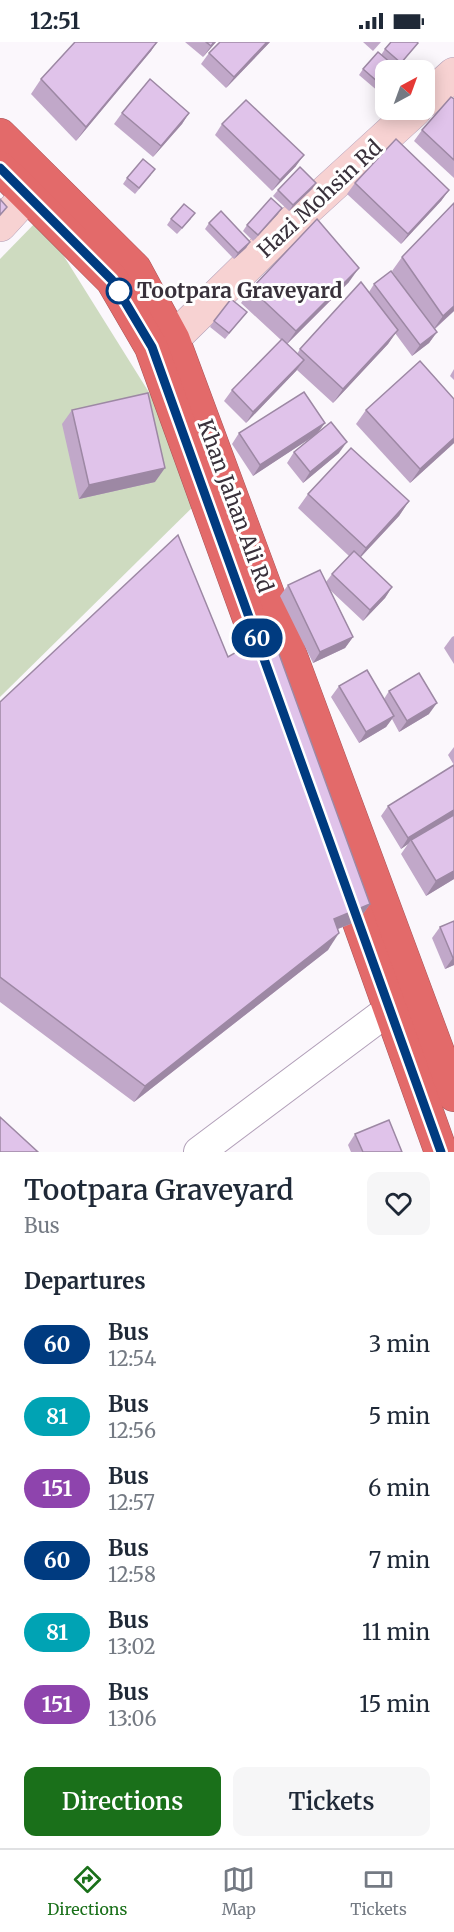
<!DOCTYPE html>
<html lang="en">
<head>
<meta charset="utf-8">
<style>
  :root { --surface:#fff; --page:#f6f6f7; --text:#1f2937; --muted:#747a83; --line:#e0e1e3; --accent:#1a701a }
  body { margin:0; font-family:Merriweather,serif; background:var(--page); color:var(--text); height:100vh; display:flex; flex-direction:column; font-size:22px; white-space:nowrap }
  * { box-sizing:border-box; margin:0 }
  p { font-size:20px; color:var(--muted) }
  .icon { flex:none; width:33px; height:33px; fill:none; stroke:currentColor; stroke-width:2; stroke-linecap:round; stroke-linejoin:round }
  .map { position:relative; height:1110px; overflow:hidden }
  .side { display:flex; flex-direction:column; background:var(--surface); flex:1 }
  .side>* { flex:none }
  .badge { padding:0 12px; border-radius:20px; font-size:21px; line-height:39px }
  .needle { width:39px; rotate:41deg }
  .buttons { position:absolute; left:375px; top:18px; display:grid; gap:12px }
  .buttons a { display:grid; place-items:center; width:60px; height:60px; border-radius:12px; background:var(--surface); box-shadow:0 3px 15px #0003; font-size:30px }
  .map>.badge { position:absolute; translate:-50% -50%; box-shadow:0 0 0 3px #fff }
  h2 { padding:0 24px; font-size:22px; line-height:54px }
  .round { display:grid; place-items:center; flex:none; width:63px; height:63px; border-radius:12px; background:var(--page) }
  .summary { display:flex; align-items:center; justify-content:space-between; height:102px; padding:0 24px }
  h1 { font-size:28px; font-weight:600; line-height:45px }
  .button { display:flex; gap:12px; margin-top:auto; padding:12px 24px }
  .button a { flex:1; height:69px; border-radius:12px; background:var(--accent); color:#fff; font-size:24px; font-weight:600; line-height:69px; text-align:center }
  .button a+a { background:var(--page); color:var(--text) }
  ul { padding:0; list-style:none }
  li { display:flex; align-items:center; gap:18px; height:72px; padding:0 24px }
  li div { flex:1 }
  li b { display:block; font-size:22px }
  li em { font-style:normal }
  li .badge { min-width:66px; font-weight:700; text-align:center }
  .status { display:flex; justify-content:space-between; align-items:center; height:42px; padding:0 30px; background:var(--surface); direction:ltr }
  .status svg { height:16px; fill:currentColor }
  .menu { display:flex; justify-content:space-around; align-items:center; height:84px; border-top:2px solid var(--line); background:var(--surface); font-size:16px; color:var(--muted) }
  .menu a { display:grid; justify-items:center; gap:3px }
  .menu .active { color:var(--accent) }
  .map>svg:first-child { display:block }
  .green { fill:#cedbc0 }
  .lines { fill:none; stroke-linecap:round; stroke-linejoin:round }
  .street-casing { stroke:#b2a0b9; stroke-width:32 }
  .secondary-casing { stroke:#b2a0b9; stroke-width:34 }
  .highway-casing { stroke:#a8565a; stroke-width:34 }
  .street { stroke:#fff; stroke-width:30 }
  .secondary { stroke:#f7d2d2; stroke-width:33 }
  .highway { stroke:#e36a6a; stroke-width:33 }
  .wall { fill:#c1a8c9 }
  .shaded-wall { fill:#9d88a4 }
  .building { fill:#e0c3ea; stroke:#9d88a4; stroke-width:1.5 }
  .line-casing { stroke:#fff; stroke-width:14 }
  .line { stroke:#003b80; stroke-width:9 }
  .stop-dot { fill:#fff; stroke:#003b80; stroke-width:3 }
  .labels { text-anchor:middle; stroke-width:6; stroke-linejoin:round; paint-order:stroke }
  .street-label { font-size:21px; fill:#39313b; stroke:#fff }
  .stop-label { font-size:21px; font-weight:bold; fill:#39313b; stroke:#fff; text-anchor:start }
</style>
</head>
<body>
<div class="status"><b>12:51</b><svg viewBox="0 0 49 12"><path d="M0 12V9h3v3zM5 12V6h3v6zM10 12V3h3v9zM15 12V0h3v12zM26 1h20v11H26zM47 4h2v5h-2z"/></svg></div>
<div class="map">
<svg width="454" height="1110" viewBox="0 0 454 1110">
  <rect width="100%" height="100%" fill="#fbf7fc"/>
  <!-- green -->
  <path class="green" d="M40,176L210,448L0,655V217Z"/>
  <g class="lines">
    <!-- street casing -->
    <g class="street-casing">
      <path id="street" d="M199,1110L390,967"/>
    </g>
    <!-- secondary casing -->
    <g class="secondary-casing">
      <g id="secondary">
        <path d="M424,59L454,32"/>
        <path d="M0,183L43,136"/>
        <path d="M173,297L286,186L415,68"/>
      </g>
    </g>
    <!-- highway casing -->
    <g class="highway-casing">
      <g id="highway">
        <path d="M0,93L135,227L173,297L454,1053"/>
        <path d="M0,126L112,238L151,305L272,640"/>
        <path d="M344,838L441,1110"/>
      </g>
    </g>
    <!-- street -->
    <use href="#street" class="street"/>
    <!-- secondary -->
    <use href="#secondary" class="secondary"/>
    <!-- highway -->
    <use href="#highway" class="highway"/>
  </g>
  <!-- wall -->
  <g class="wall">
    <path d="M75,0H157L151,9L76,99L31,52L41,37Z"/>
    <path d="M185,0H216L203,15Z"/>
    <path d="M270,0L226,46L201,22L209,11Z"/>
    <path d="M363,0H381L373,9Z"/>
    <path d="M418,1L397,26L386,28V56L359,33L363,27L381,13L385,7Z"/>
    <path d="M454,57V136L414,99L422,88Z"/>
    <path d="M122,71H189L182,82L153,115L114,82Z"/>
    <path d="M222,82L296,124L272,149L215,93Z"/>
    <path d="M151,133L135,152L123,142L127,136Z"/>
    <path d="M316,141L312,147L289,169L273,154L278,148Z"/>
    <path d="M355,141L449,148L441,159L401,202L347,152Z"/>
    <path d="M454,161V269L435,287L437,290L429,301L412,314L395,291L388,302L333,361L297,328L246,381L224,359L232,348L281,298L241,261L251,247L349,240L287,302L297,312L300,307L369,250L374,242H401L392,229L402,215Z"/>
    <path d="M278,172L253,199L243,189L247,183Z"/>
    <path d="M171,177H191L177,192L167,183Z"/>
    <path d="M209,181L250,200L246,206L234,217L205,187Z"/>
    <path d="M247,270L225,297L210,285L214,279Z"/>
    <path d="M454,327V338L450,334Z"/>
    <path d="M72,368L155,440L79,457L62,382Z"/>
    <path d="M366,368L454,401L410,441L356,382Z"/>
    <path d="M318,390L339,411L303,441L287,421L294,410L313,394L253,434L232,402L239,391Z"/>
    <path d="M308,452L409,459L399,474L361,515L392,545L385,556L363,579L330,548L353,595L345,606L313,621L280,554L288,543L326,540L332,532L349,514L298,466Z"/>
    <path d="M454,594V622L444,606L452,595Z"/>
    <path d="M228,615L370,862L358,879L338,887L328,908L134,1060L0,960V660Z"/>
    <path d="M339,644L384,657L389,649L429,672L399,690L392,677L386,685L359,701L331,655Z"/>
    <path d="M454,705V837L426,854L401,812L408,802L401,807L381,774L388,764L454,723L448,713Z"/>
    <path d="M454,879V923L445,927L432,896L440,885Z"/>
    <path d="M355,1092L402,1110H351L348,1103Z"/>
  </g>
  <!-- shaded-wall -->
  <g class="shaded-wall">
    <path d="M157,0L151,9L76,99L86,85Z"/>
    <path d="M214,0H216L203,15L211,4Z"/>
    <path d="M267,0H270L226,46L234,35Z"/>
    <path d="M189,71L182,82L153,115L161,104Z"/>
    <path d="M304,113L296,124L272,149L280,138Z"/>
    <path d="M316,141L312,147L289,169L293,163Z"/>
    <path d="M449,148L441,159L401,202L408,192Z"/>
    <path d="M282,166L278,172L253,199L258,193Z"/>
    <path d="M250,200L246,206L234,217L238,211Z"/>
    <path d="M359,226L349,240L286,303L296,289Z"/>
    <path d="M454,264V269L433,288L443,274Z"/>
    <path d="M398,288L388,302L333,361L343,347Z"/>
    <path d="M437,290L429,301L412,314L420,303Z"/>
    <path d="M304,318L296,329L246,381L253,370Z"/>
    <path d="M325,381L317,392L253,434L260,423Z"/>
    <path d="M454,396V401L410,441L420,427Z"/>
    <path d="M347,400L339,411L303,441L310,430Z"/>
    <path d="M165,426L155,440L79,457L89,443Z"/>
    <path d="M409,459L399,474L356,520L366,506Z"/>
    <path d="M392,545L385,556L363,579L370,568Z"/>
    <path d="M353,595L345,606L313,621L320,610Z"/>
    <path d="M437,661L429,672L399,690L407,679Z"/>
    <path d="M394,674L386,685L359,701L366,690Z"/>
    <path d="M454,768V774L411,798L408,802L401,807L408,796Z"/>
    <path d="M454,829V837L426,854L436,839Z"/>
    <path d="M370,862L358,879L322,893L334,877Z"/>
    <path d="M339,891L328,908L134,1060L145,1044Z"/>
    <path d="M454,915V923L445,927L453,916Z"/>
  </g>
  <!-- building -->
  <g class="building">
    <path d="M75,0H157L86,85L41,37Z"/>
    <path d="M206,0H214L211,4Z"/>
    <path d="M220,0H267L234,35L209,11Z"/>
    <path d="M391,0H417L418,1L401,21L385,7Z"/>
    <path d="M378,10L399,28H386V47L363,27Z"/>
    <path d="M150,37L189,71L161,104L122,71Z"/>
    <path d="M451,55L454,57V118L422,88Z"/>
    <path d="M246,58L304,113L280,138L222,82Z"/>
    <path d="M396,97L449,148L408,192L355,141Z"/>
    <path d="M143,117L155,127L139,146L127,136Z"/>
    <path d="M300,125L316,141L293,163L278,148Z"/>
    <path d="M271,156L282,166L258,193L247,183Z"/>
    <path d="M0,157L7,165L0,173Z"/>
    <path d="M454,161V264L443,274L402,215Z"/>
    <path d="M184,162L195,171L182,186L171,177Z"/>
    <path d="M221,169L250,200L238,211L209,181Z"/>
    <path d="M317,177L359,226L296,289L251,247Z"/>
    <path d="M391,229L437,290L420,303L374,242Z"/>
    <path d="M361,240L398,288L343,347L300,307Z"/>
    <path d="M231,257L247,270L229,291L214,279Z"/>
    <path d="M282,297L304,318L253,370L232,348Z"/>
    <path d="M420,319L454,357V396L420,427L366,368Z"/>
    <path d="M304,350L325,381L260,423L239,391Z"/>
    <path d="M148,351L165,426L89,443L72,368Z"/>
    <path d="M331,380L347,400L310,430L294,410Z"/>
    <path d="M351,406L409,459L366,506L308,452Z"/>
    <path d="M178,493L228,615L271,590L370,862L334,877L339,891L145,1044L0,935V660Z"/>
    <path d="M354,509L392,545L370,568L332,532Z"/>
    <path d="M320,528L353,595L320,610L288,543Z"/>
    <path d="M367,628L394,674L366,690L339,644Z"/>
    <path d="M419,631L437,661L407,679L389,649Z"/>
    <path d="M454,723V768L408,796L388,764Z"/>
    <path d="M454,773V829L436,839L411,798Z"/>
    <path d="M454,879V915L453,916L440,885Z"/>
    <path d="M0,1075L38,1110H0Z"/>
    <path d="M389,1078L402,1110H363L355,1092Z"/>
  </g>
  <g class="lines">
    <!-- line casing -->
    <g class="line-casing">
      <path id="line" d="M0,126L112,238L152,305L441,1110"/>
    </g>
    <!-- line -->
    <use href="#line" class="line"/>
  </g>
  <!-- markers -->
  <circle class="stop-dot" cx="119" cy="249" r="12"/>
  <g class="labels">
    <!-- street labels -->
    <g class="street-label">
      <text transform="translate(320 157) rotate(-43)" y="7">Hazi Mohsin Rd</text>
      <text transform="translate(235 464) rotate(70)" y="7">Khan Jahan Ali Rd</text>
    </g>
    <!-- stop labels -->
    <g class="stop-label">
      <text x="137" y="256">Tootpara Graveyard</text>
    </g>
  </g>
</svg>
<div class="buttons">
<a><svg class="needle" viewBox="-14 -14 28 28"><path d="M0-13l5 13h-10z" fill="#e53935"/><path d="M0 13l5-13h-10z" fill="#747a83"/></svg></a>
</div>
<b class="badge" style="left:257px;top:596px;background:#003b80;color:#fff">60</b>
</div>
<section class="side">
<div class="summary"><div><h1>Tootpara Graveyard</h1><p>Bus</p></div><a class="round"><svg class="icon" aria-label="heart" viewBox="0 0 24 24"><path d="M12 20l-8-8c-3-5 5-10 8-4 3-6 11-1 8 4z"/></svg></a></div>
<h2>Departures</h2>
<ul>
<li><span class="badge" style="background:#003b80;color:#fff">60</span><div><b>Bus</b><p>12:54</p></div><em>3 min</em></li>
<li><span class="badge" style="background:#00a3b4;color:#fff">81</span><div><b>Bus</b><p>12:56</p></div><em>5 min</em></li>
<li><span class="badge" style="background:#8e44ad;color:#fff">151</span><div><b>Bus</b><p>12:57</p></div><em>6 min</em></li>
<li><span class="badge" style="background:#003b80;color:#fff">60</span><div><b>Bus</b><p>12:58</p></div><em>7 min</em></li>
<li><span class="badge" style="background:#00a3b4;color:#fff">81</span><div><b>Bus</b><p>13:02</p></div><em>11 min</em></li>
<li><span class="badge" style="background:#8e44ad;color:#fff">151</span><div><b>Bus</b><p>13:06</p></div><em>15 min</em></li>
</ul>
<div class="button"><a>Directions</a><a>Tickets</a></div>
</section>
<nav class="menu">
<a class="active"><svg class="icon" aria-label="directions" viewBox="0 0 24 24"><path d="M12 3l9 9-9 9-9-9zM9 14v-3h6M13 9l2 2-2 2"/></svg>Directions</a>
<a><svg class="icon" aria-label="map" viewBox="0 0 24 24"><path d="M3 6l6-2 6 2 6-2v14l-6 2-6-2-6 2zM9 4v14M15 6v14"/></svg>Map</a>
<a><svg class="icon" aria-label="tickets" viewBox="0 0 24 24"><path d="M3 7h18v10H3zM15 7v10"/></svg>Tickets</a>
</nav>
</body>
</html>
